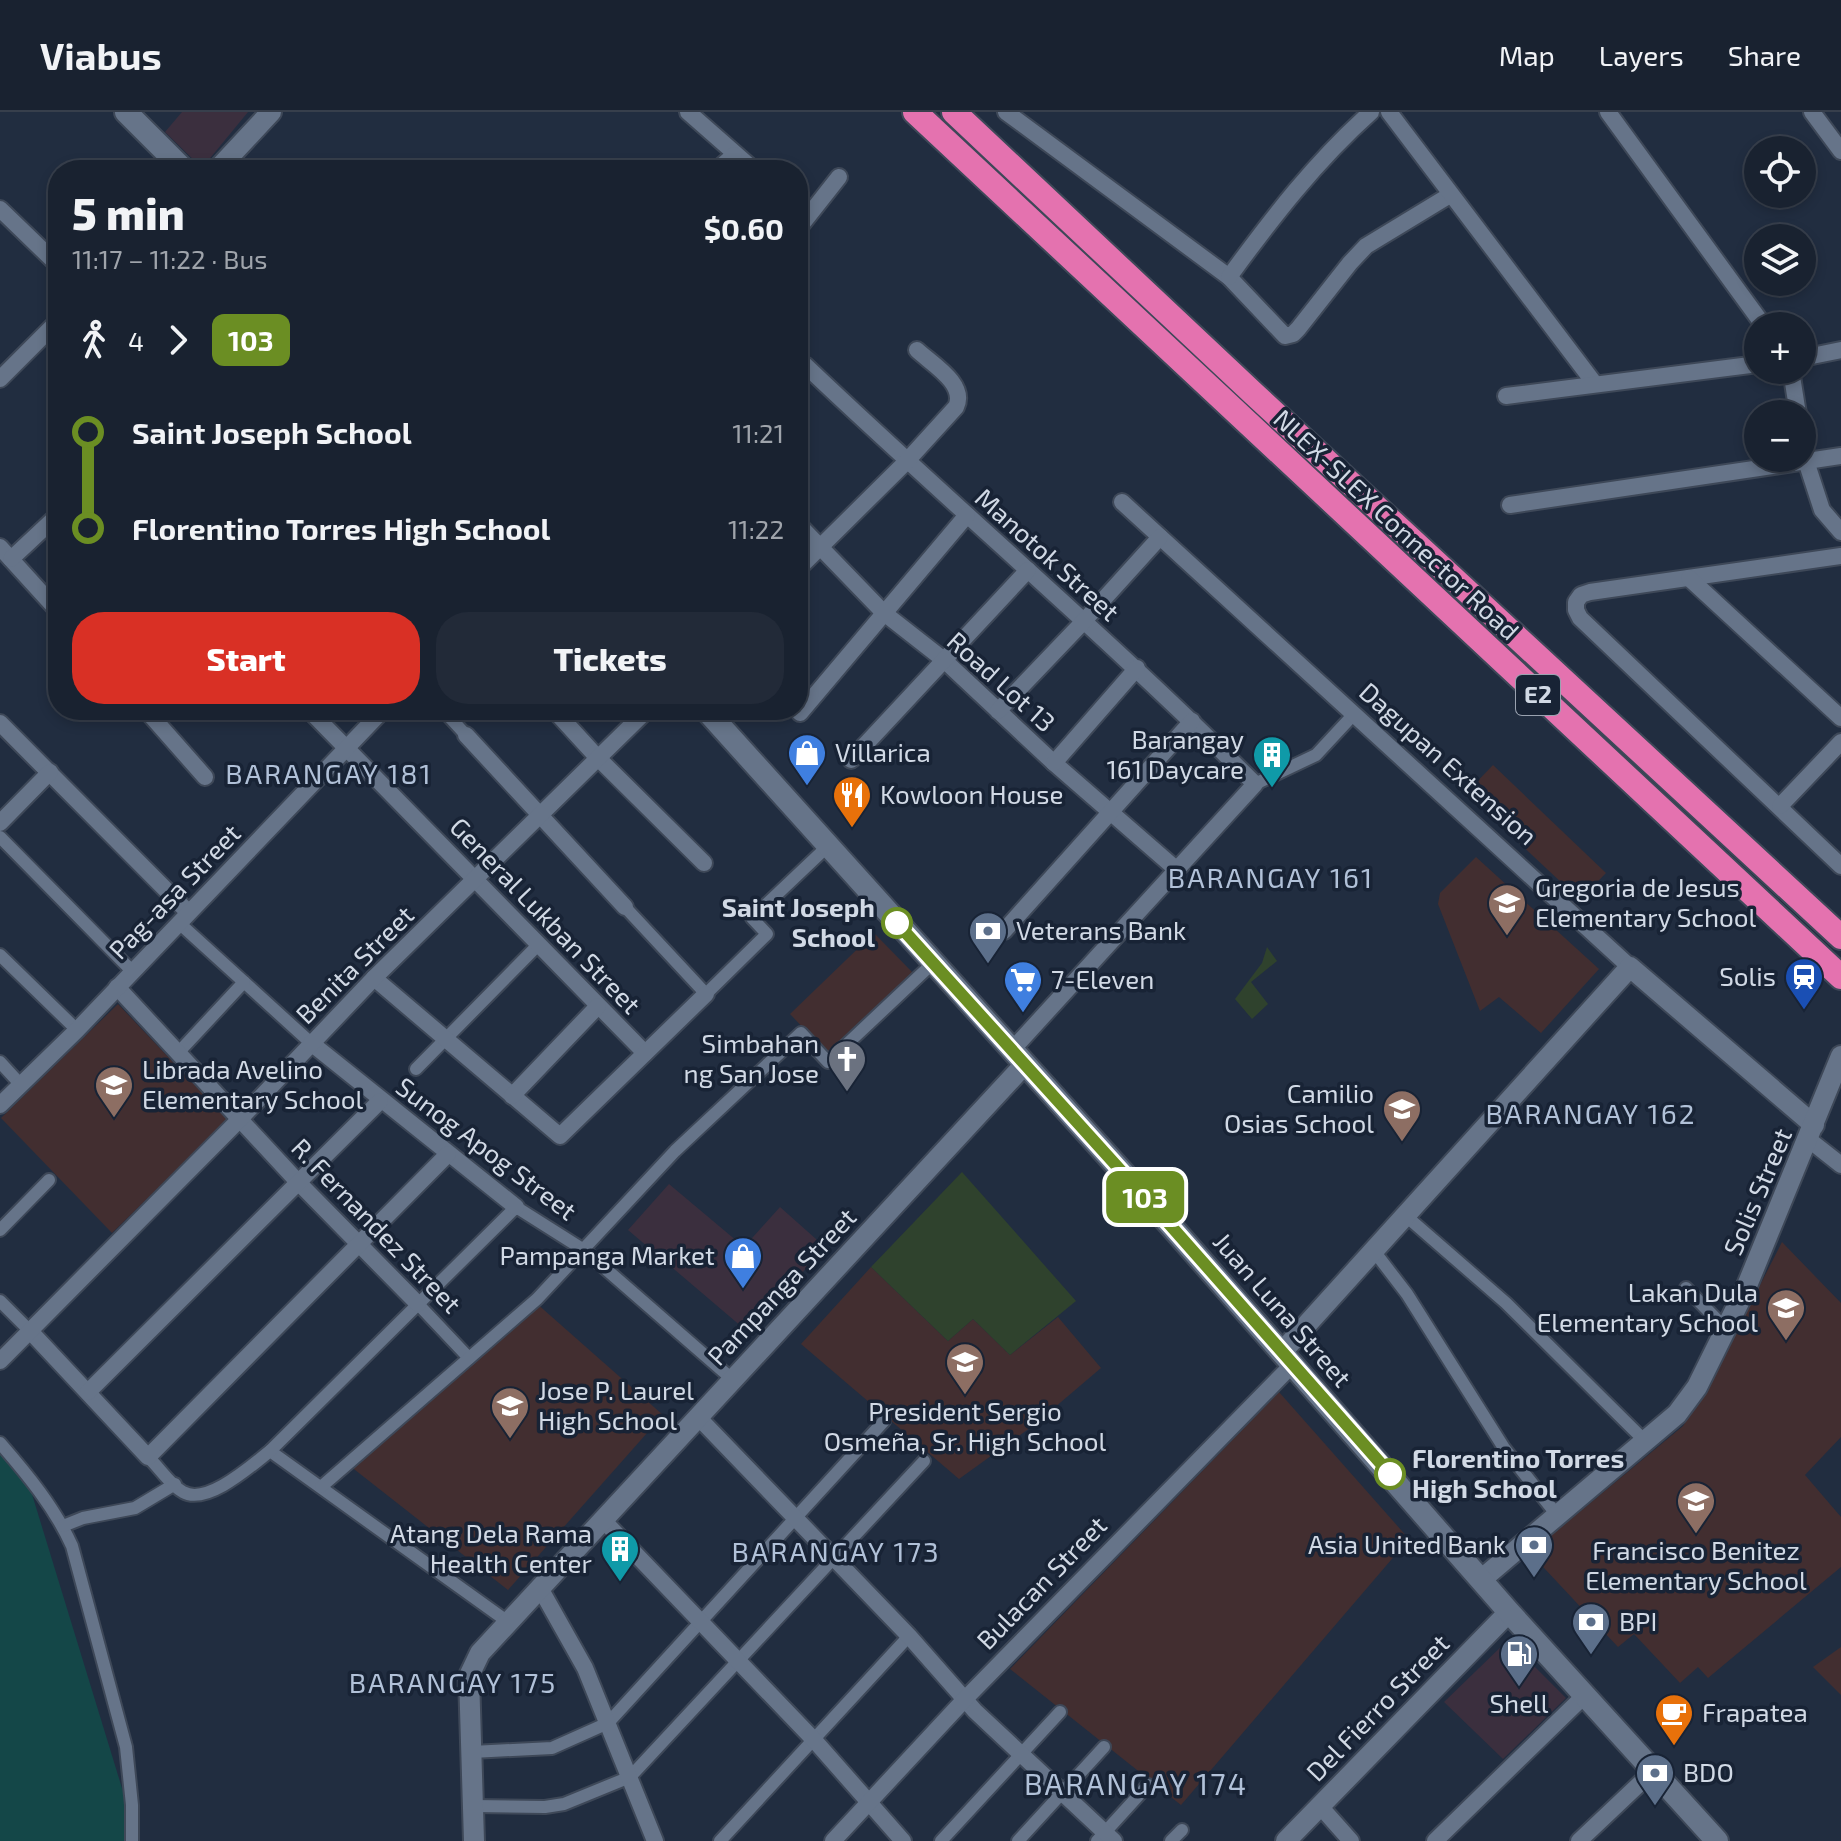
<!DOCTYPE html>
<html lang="en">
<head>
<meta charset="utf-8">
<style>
  :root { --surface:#192230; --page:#222a38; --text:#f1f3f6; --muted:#9fa4ab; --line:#373f4c; --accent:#d93025 }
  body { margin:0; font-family:"Exo 2",sans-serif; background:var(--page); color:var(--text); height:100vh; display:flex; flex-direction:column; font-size:30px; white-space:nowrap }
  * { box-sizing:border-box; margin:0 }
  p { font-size:26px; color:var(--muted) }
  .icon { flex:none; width:44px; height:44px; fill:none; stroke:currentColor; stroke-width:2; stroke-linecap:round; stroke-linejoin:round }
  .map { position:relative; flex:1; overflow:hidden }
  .drawer { position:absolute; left:48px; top:48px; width:760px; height:560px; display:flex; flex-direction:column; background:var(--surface); border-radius:32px; box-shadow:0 4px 12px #0003,0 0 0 2px var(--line) }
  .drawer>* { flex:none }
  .badge { padding:0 16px; border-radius:12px; font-size:28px; line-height:52px }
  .fabs { position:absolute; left:1744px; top:24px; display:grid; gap:16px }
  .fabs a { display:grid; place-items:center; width:72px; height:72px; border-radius:50%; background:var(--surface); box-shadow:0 4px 12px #0003,0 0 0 2px var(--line); font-size:40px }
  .map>.badge { position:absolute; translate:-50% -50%; box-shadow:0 0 0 4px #fff }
  .legs { display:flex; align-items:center; gap:12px; height:88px; padding:0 24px; font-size:26px }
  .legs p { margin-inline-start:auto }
  .summary { display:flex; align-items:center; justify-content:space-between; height:136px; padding:0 24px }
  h1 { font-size:44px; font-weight:800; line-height:60px }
  .cta { display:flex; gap:16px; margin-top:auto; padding:16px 24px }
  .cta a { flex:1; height:92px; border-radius:32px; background:var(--accent); color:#fff; font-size:32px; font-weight:800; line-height:92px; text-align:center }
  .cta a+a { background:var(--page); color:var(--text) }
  ul { padding:0 24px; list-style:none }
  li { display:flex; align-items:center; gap:28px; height:96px; font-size:30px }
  li i { display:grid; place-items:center; width:12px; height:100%; margin:0 10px; background:currentColor }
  li i::after { content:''; width:20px; height:20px; margin:-10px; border:6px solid; border-radius:50%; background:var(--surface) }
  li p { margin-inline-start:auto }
  li:first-child i { background:linear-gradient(#0000 50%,currentColor 0) }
  li:last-child i { background:linear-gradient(currentColor 50%,#0000 0) }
  header { display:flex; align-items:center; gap:48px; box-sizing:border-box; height:112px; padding:0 40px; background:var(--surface); border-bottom:2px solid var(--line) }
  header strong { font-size:38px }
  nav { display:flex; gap:44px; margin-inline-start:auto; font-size:28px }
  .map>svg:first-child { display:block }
  .commercial { fill:#3b2f3e }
  .education { fill:#422e30 }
  .green { fill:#2f422d }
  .water { fill:#144748 }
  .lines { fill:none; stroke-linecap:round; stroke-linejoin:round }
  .pedestrian-casing { stroke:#3e4858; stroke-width:16 }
  .minor-casing { stroke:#3e4858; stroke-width:20 }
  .tertiary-casing { stroke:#3e4858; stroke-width:24 }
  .secondary-casing { stroke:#3e4858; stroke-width:26 }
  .motorway-casing { stroke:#3e4858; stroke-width:28 }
  .pedestrian { stroke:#667489; stroke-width:12 }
  .minor { stroke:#667489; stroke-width:16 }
  .tertiary { stroke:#667489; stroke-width:20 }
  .secondary { stroke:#667489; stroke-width:22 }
  .motorway { stroke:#e472af; stroke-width:24 }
  .line-1-casing { stroke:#fff; stroke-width:18 }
  .line-1 { stroke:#6b8e23; stroke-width:12 }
  .stop-1-dot { fill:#fff; stroke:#6b8e23; stroke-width:4 }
  .labels { text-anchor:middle; stroke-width:7; stroke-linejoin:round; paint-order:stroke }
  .shield { fill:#182335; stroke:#9aa2b0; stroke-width:2 }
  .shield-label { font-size:24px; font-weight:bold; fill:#d1d9e5 }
  .street-label { font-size:26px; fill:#d1d9e5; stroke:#182335 }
  .poi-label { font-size:26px; fill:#d1d9e5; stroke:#182335; text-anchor:start }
  .stop-label { font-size:26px; font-weight:bold; fill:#d1d9e5; stroke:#182335; text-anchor:end }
  .neighbourhood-label { font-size:28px; letter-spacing:2px; fill:#b1c1d8; stroke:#182335 }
  .quarter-label { font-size:30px; letter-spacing:2px; fill:#b1c1d8; stroke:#182335 }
</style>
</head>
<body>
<header>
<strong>Viabus</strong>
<nav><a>Map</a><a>Layers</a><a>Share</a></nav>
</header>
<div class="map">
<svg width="1841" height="1729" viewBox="0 0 1841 1729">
  <rect width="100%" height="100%" fill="#212d40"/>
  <!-- commercial -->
  <g class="commercial">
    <path d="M182,0H248L202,56L165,20Z"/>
    <path d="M669,1072L744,1135L780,1095L825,1135L749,1221L628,1118Z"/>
    <path d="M1508,1528L1566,1586L1503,1647L1444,1590Z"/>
  </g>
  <!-- education -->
  <g class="education">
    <path d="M1493,653L1606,761L1580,788L1466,681Z"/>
    <path d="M1476,745L1599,857L1541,921L1499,885L1480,899L1438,792L1440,781Z"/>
    <path d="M874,821L913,861L829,943L790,902Z"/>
    <path d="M118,892L228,1008L112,1121L1,1006Z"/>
    <path d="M1782,1130L1841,1191V1325L1805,1363L1841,1405V1455L1708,1566L1698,1555L1680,1571L1634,1522L1618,1535L1530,1441L1683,1314L1711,1269Z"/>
    <path d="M871,1155L948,1229L973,1207L1010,1243L1058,1205L1101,1256L1034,1313L959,1367L801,1232Z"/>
    <path d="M535,1190L663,1303L508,1478L350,1354Z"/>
    <path d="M1279,1280L1409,1427L1181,1693L1010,1557Z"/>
    <path d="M1841,1535V1583L1813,1555Z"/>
  </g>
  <!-- green -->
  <g class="green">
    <path d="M1267,835L1277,849L1251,870L1268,892L1252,907L1235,887L1262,851Z"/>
    <path d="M962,1060L1076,1189L1010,1243L973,1207L948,1229L871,1155Z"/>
  </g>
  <!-- water -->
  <path class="water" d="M0,1342L31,1379L125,1686L124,1729H0Z"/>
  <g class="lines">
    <!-- pedestrian casing -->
    <g class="pedestrian-casing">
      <g id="pedestrian">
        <path d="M443,598L466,623"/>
        <path d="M1255,672L1316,643L1354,602"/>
        <path d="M0,725L132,859"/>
        <path d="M625,795L706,882L767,822L752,806L829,733"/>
        <path d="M178,810L311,931"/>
        <path d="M0,843L77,918"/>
        <path d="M178,941L244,870"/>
        <path d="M0,950L21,973"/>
        <path d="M416,957L539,832"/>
        <path d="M1406,1104L1506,1191L1645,1329"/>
        <path d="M0,1118L49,1068"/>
        <path d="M1374,1139L1407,1182L1504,1336L1557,1403"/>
        <path d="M1686,1176L1726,1217"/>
        <path d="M0,1189L30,1219"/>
        <path d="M418,1192L469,1246"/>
        <path d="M0,1331C27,1362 55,1396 72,1434L126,1635L132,1693V1729"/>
        <path d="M270,1339L508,1510"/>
        <path d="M148,1345C159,1355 170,1373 183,1380C207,1394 252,1353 270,1339L516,1095L584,1138L732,1267"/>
        <path d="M321,1375L537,1187L675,1039L801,921L828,950L933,851"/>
        <path d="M63,1414L83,1406L135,1396L175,1372"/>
        <path d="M472,1640L552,1636L608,1611L884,1309"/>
        <path d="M474,1694L545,1695L564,1692L630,1665L924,1349"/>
        <path d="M720,1729L909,1524"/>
        <path d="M941,1729L1060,1600"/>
        <path d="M1018,1729L1104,1635"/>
        <path d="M1097,1729L1148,1673"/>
        <path d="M1171,1729L1182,1718"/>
      </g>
    </g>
    <!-- minor casing -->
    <g class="minor-casing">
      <g id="minor">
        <path d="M688,0L754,58"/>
        <path d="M1006,0L1229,165L1285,224L1293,222L1298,217L1350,151L1366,134L1450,83"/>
        <path d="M1389,0L1595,272"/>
        <path d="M1608,0L1764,214"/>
        <path d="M1812,0L1841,39"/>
        <path d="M717,58L734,43"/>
        <path d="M0,97L58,153"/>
        <path d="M798,117L839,65"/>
        <path d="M1229,165C1272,106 1316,49 1371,0"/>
        <path d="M1802,246L1841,238"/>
        <path d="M805,253C953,394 1110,527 1255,672L1012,938"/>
        <path d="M1791,258L1798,302"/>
        <path d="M0,267L58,209"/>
        <path d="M1506,284L1758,252"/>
        <path d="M1802,325L1806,349L1822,398L1841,420"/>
        <path d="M1122,390L1630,855"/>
        <path d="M1510,393L1841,344"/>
        <path d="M798,412L884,501L944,548L1054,651L1177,758"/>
        <path d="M0,435L58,499"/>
        <path d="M1841,444L1590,480L1581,483L1576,490V498L1580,506L1841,754"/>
        <path d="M11,447L58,403"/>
        <path d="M798,457L906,350L956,295C967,272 932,252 917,238"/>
        <path d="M1689,466L1841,606"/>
        <path d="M146,598L205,665"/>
        <path d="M309,598L645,941"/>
        <path d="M554,598L597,645L704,751"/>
        <path d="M998,599L1084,509L1160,425"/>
        <path d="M800,601L967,403"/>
        <path d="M0,611L188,800"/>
        <path d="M466,623L625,795"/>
        <path d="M851,648L1028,458"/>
        <path d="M1054,651L1137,556"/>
        <path d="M1780,694L1841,630"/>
        <path d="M0,711L50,660"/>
        <path d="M1004,819L1192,609"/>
        <path d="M374,866L560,1024L706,882"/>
        <path d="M117,875L298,1070L418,1192"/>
        <path d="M311,931L516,1095"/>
        <path d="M512,984L598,894"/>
        <path d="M0,993L77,918L383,598"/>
        <path d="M1808,1027L1841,1053"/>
        <path d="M30,1219L148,1345L448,1042"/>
        <path d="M0,1249L240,1007L374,866L647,598"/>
        <path d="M88,1280L380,989"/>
        <path d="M698,1305L909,1524L975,1599L1114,1729"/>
        <path d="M603,1408L815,1629L903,1729"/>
        <path d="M540,1476L585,1556L655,1729"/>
        <path d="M1319,1693L1351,1729"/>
        <path d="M833,1729L965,1587L1292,1253"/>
        <path d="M1435,1729L1585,1583"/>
        <path d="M1579,1729L1653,1659"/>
      </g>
    </g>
    <!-- tertiary casing -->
    <g class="tertiary-casing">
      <g id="tertiary">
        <path d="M217,58L271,0"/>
        <path d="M1282,1240L1630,855L1814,1013"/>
        <path d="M1482,1467L1677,1302L1697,1275L1746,1176L1841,944"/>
        <path d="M474,1729L469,1564L480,1541L1025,952"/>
        <path d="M1286,1729L1509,1500"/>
      </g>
    </g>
    <!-- secondary casing -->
    <g class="secondary-casing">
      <g id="secondary">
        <path d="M126,0L184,58"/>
        <path d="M706,598L1171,1114L1509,1500L1717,1729"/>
      </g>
    </g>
    <!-- motorway casing -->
    <g class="motorway-casing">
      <g id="motorway">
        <path d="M915,0L1841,865"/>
        <path d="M954,0L1254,282L1841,825"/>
      </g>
    </g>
    <!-- pedestrian -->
    <use href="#pedestrian" class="pedestrian"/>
    <!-- minor -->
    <use href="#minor" class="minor"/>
    <!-- tertiary -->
    <use href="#tertiary" class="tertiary"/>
    <!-- secondary -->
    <use href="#secondary" class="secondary"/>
    <!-- motorway -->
    <use href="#motorway" class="motorway"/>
  </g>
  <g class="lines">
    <!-- line-1 casing -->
    <g class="line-1-casing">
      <path id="line-1" d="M897,811L1171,1114L1390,1362"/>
    </g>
    <!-- line-1 -->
    <use href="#line-1" class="line-1"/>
  </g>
  <!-- icons -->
  <defs>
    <g id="shop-pin" transform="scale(2)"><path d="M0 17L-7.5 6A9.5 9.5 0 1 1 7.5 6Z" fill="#3f7fe0" stroke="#182335"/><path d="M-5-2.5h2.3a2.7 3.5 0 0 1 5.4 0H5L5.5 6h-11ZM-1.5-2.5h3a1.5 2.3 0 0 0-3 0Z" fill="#fff"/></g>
    <g id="building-pin" transform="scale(2)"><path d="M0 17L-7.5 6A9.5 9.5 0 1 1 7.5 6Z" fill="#0f9aa8" stroke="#182335"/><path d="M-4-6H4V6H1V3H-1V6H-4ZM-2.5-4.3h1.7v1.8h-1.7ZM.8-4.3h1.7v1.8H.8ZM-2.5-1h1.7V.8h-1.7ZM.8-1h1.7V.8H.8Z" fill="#fff"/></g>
    <g id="restaurant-pin" transform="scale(2)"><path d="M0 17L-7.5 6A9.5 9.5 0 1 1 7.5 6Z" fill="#e8710a" stroke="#182335"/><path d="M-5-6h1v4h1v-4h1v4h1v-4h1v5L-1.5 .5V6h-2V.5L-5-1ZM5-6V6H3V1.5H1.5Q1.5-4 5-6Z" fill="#fff"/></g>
    <g id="school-pin" transform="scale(2)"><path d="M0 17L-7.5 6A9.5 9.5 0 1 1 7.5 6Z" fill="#8d6e63" stroke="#182335"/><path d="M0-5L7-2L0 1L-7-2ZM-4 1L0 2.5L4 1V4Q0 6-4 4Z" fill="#fff"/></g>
    <g id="bank-pin" transform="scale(2)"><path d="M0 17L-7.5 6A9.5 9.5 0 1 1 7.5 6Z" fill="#5c6f8a" stroke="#182335"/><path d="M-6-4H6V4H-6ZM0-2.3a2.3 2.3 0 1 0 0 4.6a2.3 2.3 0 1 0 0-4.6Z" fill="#fff"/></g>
    <g id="station-pin" transform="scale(2)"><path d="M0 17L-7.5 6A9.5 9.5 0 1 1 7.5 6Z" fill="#1a4fb4" stroke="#182335"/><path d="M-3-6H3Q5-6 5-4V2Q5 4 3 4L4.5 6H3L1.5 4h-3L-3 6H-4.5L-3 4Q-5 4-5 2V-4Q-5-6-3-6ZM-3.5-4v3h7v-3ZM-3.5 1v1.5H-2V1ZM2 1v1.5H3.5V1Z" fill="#fff"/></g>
    <g id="supermarket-pin" transform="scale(2)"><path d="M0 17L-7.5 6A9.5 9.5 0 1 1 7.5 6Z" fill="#3f7fe0" stroke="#182335"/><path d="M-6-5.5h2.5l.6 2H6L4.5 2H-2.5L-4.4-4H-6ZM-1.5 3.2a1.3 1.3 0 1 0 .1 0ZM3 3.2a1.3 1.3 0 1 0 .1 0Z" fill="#fff"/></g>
    <g id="church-pin" transform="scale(2)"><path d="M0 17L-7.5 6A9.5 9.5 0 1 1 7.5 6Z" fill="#6b7280" stroke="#182335"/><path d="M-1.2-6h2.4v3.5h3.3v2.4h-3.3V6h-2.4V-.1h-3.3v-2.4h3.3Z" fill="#fff"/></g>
    <g id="fuel-pin" transform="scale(2)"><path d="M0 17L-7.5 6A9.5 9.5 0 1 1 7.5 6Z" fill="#5c6f8a" stroke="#182335"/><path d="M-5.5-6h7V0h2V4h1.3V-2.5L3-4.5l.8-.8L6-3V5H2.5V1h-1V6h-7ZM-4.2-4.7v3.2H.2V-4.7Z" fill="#fff"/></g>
    <g id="cafe-pin" transform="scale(2)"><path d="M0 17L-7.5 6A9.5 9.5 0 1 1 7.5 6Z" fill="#e8710a" stroke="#182335"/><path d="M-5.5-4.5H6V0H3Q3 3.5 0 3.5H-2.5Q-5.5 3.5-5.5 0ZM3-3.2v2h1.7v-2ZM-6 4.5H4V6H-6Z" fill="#fff"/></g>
  </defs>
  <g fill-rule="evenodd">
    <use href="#shop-pin" x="807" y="641"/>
    <use href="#building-pin" x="1272" y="643"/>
    <use href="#restaurant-pin" x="852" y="683"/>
    <use href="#school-pin" x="1507" y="791"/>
    <use href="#bank-pin" x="988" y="819"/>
    <use href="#station-pin" x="1804" y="865"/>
    <use href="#supermarket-pin" x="1023" y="868"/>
    <use href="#church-pin" x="847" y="947"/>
    <use href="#school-pin" x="114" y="973"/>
    <use href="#school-pin" x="1402" y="997"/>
    <use href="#shop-pin" x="743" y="1144"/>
    <use href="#school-pin" x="1786" y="1196"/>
    <use href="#school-pin" x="965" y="1250"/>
    <use href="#school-pin" x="510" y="1294"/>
    <use href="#school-pin" x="1696" y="1389"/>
    <use href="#bank-pin" x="1534" y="1433"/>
    <use href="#building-pin" x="620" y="1437"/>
    <use href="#bank-pin" x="1591" y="1510"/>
    <use href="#fuel-pin" x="1519" y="1542"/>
    <use href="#cafe-pin" x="1674" y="1601"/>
    <use href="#bank-pin" x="1655" y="1661"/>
  </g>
  <!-- markers -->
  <g class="stop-1-dot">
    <circle cx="897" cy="811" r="14"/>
    <circle cx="1390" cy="1362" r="14"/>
  </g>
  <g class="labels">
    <!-- shield labels -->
    <rect class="shield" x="1516" y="563" width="44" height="40" rx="6"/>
    <g class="shield-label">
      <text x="1538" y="591">E2</text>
    </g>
    <!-- street labels -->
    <g class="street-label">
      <text transform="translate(1396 413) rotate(43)" y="9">NLEX-SLEX Connector Road</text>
      <text transform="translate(1047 443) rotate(42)" y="9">Manotok Street</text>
      <text transform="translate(1001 570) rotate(42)" y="9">Road Lot 13</text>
      <text transform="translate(1448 652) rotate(42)" y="9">Dagupan Extension</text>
      <text transform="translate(175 780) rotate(-46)" y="9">Pag-asa Street</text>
      <text transform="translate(545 804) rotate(46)" y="9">General Lukban Street</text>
      <text transform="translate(355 853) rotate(-45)" y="9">Benita Street</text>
      <text transform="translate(486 1037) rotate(37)" y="9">Sunog Apog Street</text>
      <text transform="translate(1758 1080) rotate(-67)" y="9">Solis Street</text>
      <text transform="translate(376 1114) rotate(46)" y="9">R. Fernandez Street</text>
      <text transform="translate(782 1175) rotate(-47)" y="9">Pampanga Street</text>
      <text transform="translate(1282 1198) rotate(49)" y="9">Juan Luna Street</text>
      <text transform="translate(1042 1471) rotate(-46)" y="9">Bulacan Street</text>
      <text transform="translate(1378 1596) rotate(-46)" y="9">Del Fierro Street</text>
    </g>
    <!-- poi labels -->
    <g class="poi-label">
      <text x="1244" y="637" text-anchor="end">Barangay<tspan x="1244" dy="30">161 Daycare</tspan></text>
      <text x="835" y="650">Villarica</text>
      <text x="880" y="692">Kowloon House</text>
      <text x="1535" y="785">Gregoria de Jesus<tspan x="1535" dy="30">Elementary School</tspan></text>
      <text x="1016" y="828">Veterans Bank</text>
      <text x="1776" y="874" text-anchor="end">Solis</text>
      <text x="1051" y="877">7-Eleven</text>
      <text x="819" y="941" text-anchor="end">Simbahan<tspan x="819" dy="30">ng San Jose</tspan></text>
      <text x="142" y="967">Librada Avelino<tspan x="142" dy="30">Elementary School</tspan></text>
      <text x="1374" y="991" text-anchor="end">Camilio<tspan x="1374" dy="30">Osias School</tspan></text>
      <text x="715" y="1153" text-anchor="end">Pampanga Market</text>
      <text x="1758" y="1190" text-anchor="end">Lakan Dula<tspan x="1758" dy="30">Elementary School</tspan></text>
      <text x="538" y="1288">Jose P. Laurel<tspan x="538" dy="30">High School</tspan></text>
      <text x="965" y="1309" text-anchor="middle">President Sergio<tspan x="965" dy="30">Osmeña, Sr. High School</tspan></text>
      <text x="592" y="1431" text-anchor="end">Atang Dela Rama<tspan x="592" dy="30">Health Center</tspan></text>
      <text x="1506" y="1442" text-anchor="end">Asia United Bank</text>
      <text x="1696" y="1448" text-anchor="middle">Francisco Benitez<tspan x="1696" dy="30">Elementary School</tspan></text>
      <text x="1619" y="1519">BPI</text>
      <text x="1519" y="1601" text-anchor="middle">Shell</text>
      <text x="1702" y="1610">Frapatea</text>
      <text x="1683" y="1670">BDO</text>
    </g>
    <!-- stop labels -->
    <g class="stop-label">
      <text x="875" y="805">Saint Joseph<tspan x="875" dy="30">School</tspan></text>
      <text x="1412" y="1356" text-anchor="start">Florentino Torres<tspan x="1412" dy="30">High School</tspan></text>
    </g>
    <!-- neighbourhood labels -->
    <g class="neighbourhood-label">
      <text x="329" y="672">BARANGAY 181</text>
      <text x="1271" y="776">BARANGAY 161</text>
      <text x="1591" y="1012">BARANGAY 162</text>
      <text x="836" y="1450">BARANGAY 173</text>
      <text x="453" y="1581">BARANGAY 175</text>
    </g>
    <!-- quarter labels -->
    <g class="quarter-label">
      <text x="1136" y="1683">BARANGAY 174</text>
    </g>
  </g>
</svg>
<div class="fabs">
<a><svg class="icon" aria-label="locate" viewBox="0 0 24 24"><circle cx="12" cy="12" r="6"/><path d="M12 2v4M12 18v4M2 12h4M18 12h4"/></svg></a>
<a><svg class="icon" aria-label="layers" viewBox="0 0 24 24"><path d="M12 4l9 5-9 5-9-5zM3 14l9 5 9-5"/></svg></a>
<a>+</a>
<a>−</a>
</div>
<b class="badge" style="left:1145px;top:1085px;background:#6b8e23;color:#fff">103</b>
<section class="drawer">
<div class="summary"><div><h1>5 min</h1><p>11:17 – 11:22 · Bus</p></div><b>$0.60</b></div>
<div class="legs"><svg class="icon" aria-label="walk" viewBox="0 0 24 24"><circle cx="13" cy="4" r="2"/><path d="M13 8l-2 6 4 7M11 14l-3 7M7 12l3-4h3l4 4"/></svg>4<svg class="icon" aria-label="forward" viewBox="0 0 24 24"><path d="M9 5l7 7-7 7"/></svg><b class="badge" style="background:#6b8e23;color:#fff">103</b></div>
<ul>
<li><i style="color:#6b8e23"></i><b>Saint Joseph School</b><p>11:21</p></li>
<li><i style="color:#6b8e23"></i><b>Florentino Torres High School</b><p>11:22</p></li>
</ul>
<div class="cta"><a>Start</a><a>Tickets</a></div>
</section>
</div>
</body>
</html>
